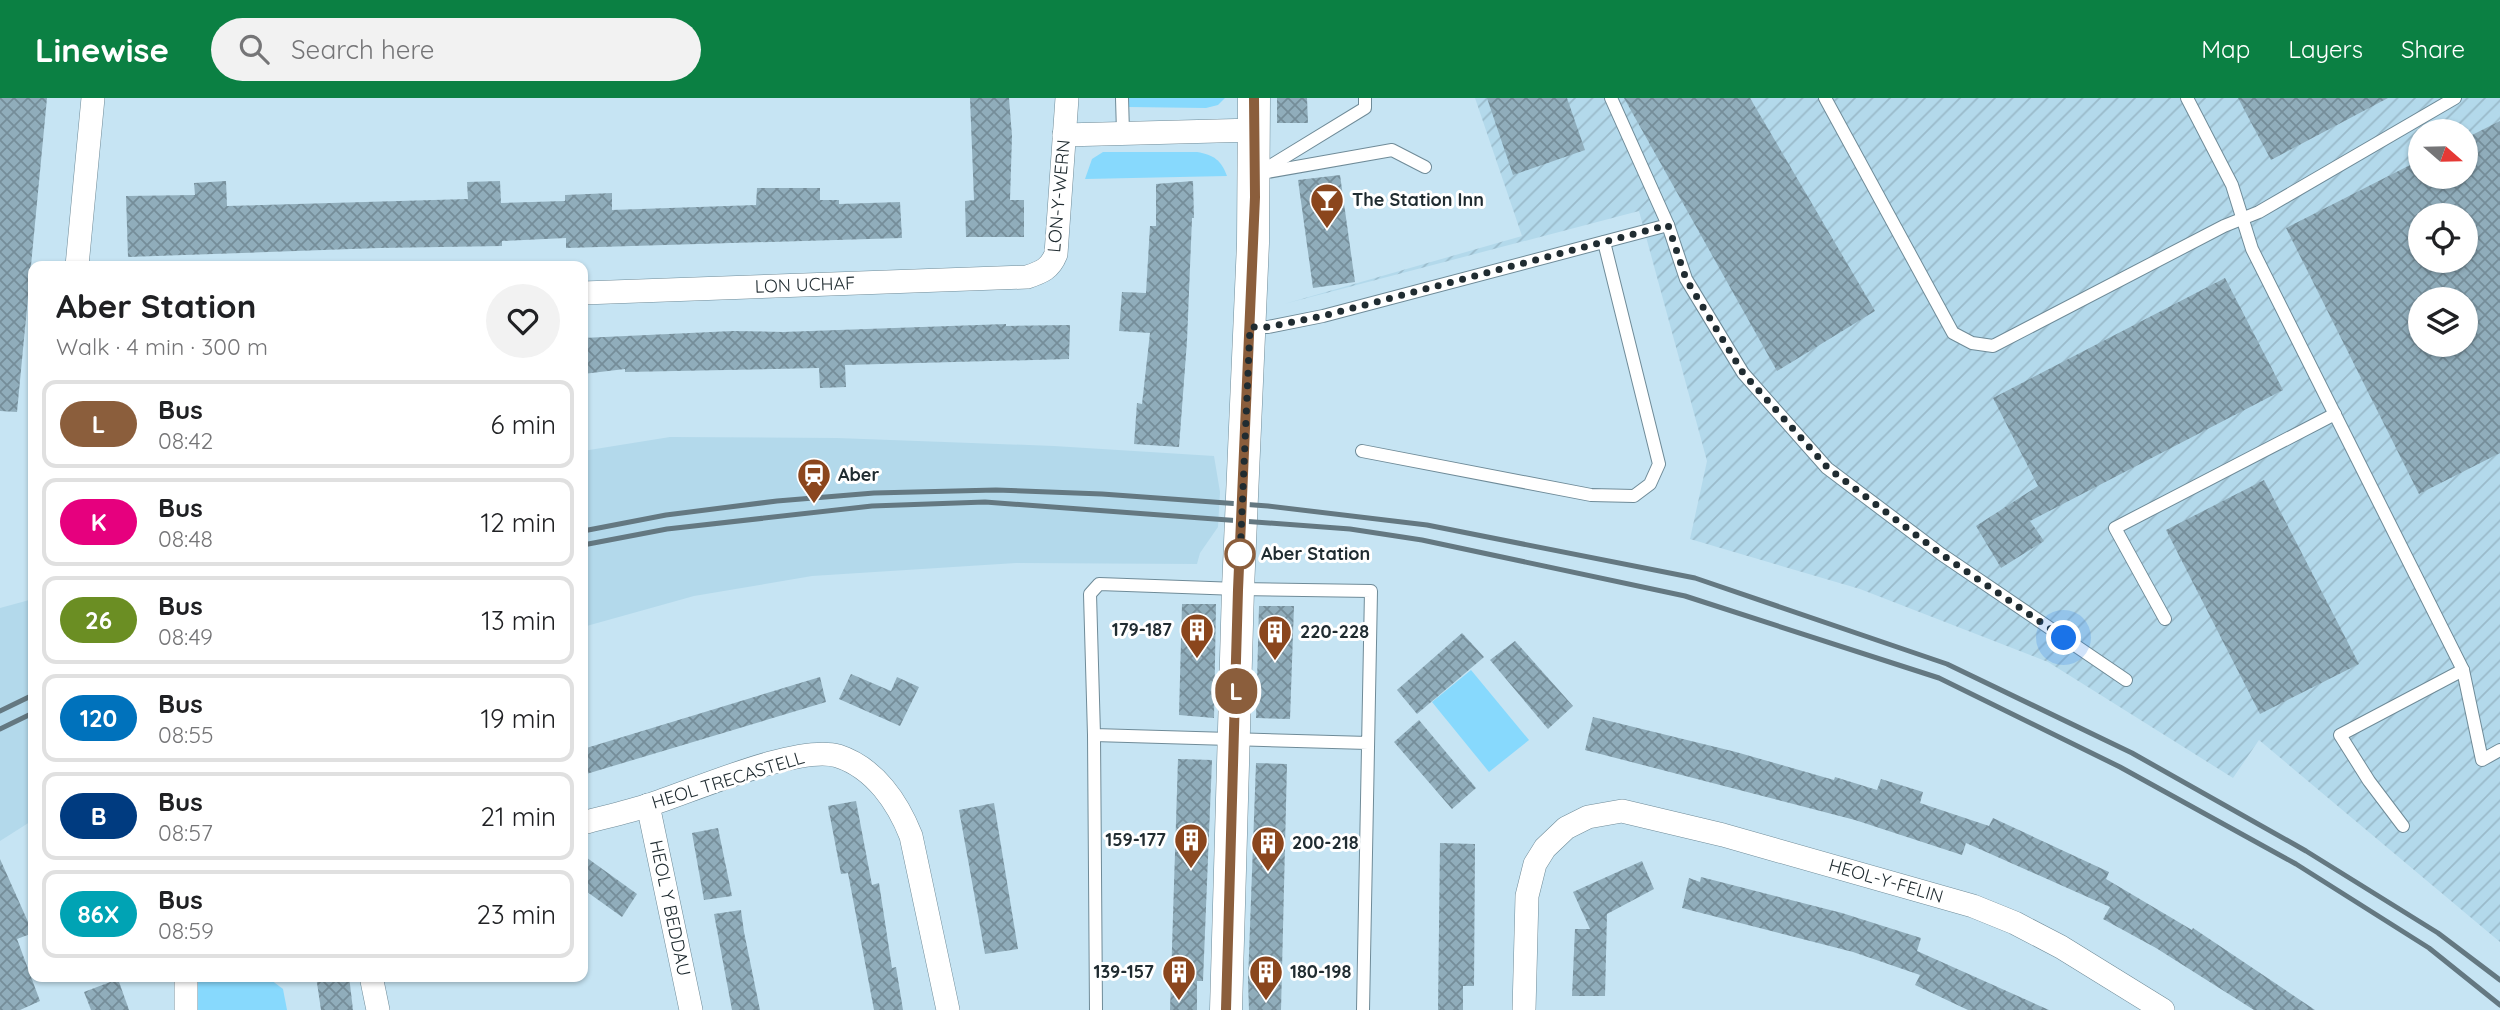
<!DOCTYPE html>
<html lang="en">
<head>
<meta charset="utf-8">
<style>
  :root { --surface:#fff; --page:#f2f2f2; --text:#202124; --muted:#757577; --line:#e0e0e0; --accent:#0b8043 }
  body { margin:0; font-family:Quicksand,sans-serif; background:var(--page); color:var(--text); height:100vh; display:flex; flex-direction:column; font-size:26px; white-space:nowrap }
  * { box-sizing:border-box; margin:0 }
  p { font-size:23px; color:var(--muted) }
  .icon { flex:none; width:38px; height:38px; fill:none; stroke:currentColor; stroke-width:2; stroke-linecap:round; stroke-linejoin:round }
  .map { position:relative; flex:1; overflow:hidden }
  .sheet { position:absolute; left:28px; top:163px; width:560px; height:721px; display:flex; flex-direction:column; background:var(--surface); border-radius:14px; box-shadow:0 2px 5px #0004 }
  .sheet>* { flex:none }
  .badge { padding:0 14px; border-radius:23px; font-size:24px; line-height:46px }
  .needle { width:46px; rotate:110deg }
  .tools { position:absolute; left:2408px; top:21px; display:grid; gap:14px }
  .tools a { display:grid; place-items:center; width:70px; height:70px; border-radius:50%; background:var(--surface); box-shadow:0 2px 5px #0004; font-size:35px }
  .you { position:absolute; width:35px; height:35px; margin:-18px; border:5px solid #fff; border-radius:50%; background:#1a73e8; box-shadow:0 0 0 10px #1a73e833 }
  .map>.badge { position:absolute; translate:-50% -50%; box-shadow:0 0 0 4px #fff }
  .round { display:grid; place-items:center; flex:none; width:74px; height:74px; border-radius:37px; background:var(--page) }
  .summary { display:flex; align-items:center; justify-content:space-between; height:119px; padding:0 28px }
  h1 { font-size:33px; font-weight:700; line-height:52px }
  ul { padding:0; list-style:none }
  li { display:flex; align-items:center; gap:21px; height:88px; margin:0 14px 10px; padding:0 14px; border:4px solid var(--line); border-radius:14px }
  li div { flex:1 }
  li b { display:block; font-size:26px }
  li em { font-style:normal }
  li .badge { min-width:77px; font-weight:700; text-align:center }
  header { display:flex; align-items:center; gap:42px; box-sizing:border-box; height:98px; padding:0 35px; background:var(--accent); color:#fff }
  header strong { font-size:33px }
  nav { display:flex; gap:38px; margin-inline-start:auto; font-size:24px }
  .search { width:490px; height:63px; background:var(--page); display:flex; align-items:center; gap:18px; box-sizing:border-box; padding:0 24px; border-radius:38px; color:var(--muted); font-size:26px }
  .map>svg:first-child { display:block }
  .built { fill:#b3d9eb }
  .industrial { fill:url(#industrial-furrows); fill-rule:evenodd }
  .grass { fill:#87d9fd }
  .building { fill:url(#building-cross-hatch); fill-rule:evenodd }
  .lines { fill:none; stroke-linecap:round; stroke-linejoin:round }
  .lane-casing { stroke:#6f8b98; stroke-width:14 }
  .street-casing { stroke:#6f8b98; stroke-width:24 }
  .secondary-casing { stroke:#6f8b98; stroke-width:33 }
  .lane { stroke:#fff; stroke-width:12 }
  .street { stroke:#fff; stroke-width:23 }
  .secondary { stroke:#fff; stroke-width:32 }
  .rail { stroke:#647881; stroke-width:5 }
  .line-casing { stroke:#fff; stroke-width:16 }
  .line { stroke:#8b5e3c; stroke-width:10 }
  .walk { stroke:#202c31; stroke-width:7; stroke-dasharray:0 12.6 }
  .stop-dot { fill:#fff; stroke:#8b5e3c; stroke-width:3.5 }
  .labels { text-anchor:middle; stroke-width:6; stroke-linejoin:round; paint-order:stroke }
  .street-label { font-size:18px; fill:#202c31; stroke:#fff }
  .poi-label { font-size:18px; font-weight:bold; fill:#202c31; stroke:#fff; text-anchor:start }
  .stop-label { font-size:18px; font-weight:bold; fill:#202c31; stroke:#fff; text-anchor:start }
</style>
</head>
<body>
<header>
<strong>Linewise</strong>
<div class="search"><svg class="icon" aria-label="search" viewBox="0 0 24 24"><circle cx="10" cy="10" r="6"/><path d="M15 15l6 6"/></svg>Search here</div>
<nav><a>Map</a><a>Layers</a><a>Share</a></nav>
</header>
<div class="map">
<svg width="2500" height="912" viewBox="0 0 2500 912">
  <defs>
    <pattern id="industrial-furrows" width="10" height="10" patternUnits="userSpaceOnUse" patternTransform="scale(1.75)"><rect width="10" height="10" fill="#b3d9eb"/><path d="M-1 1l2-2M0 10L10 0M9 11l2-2" fill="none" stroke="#9abaca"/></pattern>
    <pattern id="building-cross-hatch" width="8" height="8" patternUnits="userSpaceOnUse" patternTransform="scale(1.75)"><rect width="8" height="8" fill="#90adbb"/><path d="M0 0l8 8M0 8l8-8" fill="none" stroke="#758d99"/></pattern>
  </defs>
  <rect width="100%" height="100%" fill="#c6e4f3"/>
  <!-- built -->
  <g class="built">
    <path d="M670,339L837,340L1054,348L1214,358L1220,394L1218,429L1200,455L1197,466L1016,465L812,478L694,498L583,529V353Z"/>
    <path d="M33,501V722L0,743V510Z"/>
  </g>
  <!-- industrial -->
  <path class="industrial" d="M1475,0H2500V844L2259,642L2233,680L2048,564L1860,491L1690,441L1707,363L1639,113L1284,206L1522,138ZM2420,33H2466V79H2420ZM2420,117H2466V163H2420ZM2420,201H2466V247H2420Z"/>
  <!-- grass -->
  <g class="grass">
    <path d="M1129,0H1225L1218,7L1206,10L1129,9Z"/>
    <path d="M1103,54H1197C1214,57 1221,62 1227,78L1085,81L1092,61Z"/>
    <path d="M1471,572L1529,642L1489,674L1432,604Z"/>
    <path d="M186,879H267L283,891L287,912H186Z"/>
  </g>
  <!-- building -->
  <g class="building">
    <path d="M0,0H47L17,314L0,313Z"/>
    <path d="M970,0H1009L1012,38L1010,102H1024V139H966L965,103L974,102Z"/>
    <path d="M1277,0H1307L1308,25H1277Z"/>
    <path d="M1487,0H1567L1585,52L1513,77Z"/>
    <path d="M1624,0H1750L1875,213L1777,273Z"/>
    <path d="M2238,0H2388L2271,62Z"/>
    <path d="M2500,23V355L2419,396L2286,130L2420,62V79H2466V40ZM2420,117H2466V163H2420ZM2420,201H2466V247H2420Z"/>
    <path d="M1340,77L1355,184L1313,190L1298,82Z"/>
    <path d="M226,83L227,108L468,101L467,84L500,83L501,105L565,103V97L612,95V112L756,107L757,90H820V102H839V106L900,104L902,140L566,150V140L502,143V148L379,150L128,159L126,98L195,97L194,85Z"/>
    <path d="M1193,83L1194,120H1192L1187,243L1179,349L1134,346L1137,305L1142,306L1150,235L1119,233L1122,194L1146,195L1150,128H1156V86Z"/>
    <path d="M2225,180L2283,292L2030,423L2044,443L2001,470L1976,428L2038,388L1993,300Z"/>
    <path d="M1006,226V228L1070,227L1069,261L845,267L846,289L820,290L819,270L625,274V271L583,276V240L733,233L783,234Z"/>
    <path d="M2264,382L2359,566L2260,616L2166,432Z"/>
    <path d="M1182,506H1216L1214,620L1179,617Z"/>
    <path d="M1259,508H1294L1290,621L1256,620Z"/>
    <path d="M1462,535L1484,559L1417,616L1397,592Z"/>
    <path d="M1515,543L1573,608L1548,631L1490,562Z"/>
    <path d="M851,576L891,593L897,579L919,589L900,628L839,601Z"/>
    <path d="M820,579L826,604L583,677V651Z"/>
    <path d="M1593,619L1736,654L1834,682L1835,679L1877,692L1881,681L1923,694L1920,705L1989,728L1993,720L2109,774L2106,781L2192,832L2193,830L2315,912H2254L2156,850L2103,821L2110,809L1966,745L1962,757L1855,722L1585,652Z"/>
    <path d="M1419,622L1476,690L1452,711L1394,644Z"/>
    <path d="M1178,661L1212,662L1203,883H1197V912H1170Z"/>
    <path d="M1256,665L1287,666L1281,912H1249L1248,883Z"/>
    <path d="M856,703L872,787L879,785L892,870L896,869L903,912H874L848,775L841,776L828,708Z"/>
    <path d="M994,705L1018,851L985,856L959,712Z"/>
    <path d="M718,730L732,798L704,802L692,735Z"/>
    <path d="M1440,745L1475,746L1474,888H1463V912H1438Z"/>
    <path d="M583,757L637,796L622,819L583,791Z"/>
    <path d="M0,761L33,835L17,841L40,903L20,912H0Z"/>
    <path d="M1642,763L1654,791L1607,816L1605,898H1572L1575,831H1590L1573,794Z"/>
    <path d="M1701,779L1842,815L1921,840L1917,853L2049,912H1968L1915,887L1920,877L1853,854L1682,810L1689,780L1700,784Z"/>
    <path d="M741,812L744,834L760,912H732L714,816Z"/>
    <path d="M316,878H349L353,912H321Z"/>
    <path d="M118,881L129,912H91L84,894Z"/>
  </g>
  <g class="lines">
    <!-- lane casing -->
    <g class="lane-casing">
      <g id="lane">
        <path d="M1122,0L1123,34"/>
        <path d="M1825,0L1953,235L1972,245L1993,248L2224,128L2259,114L2455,0"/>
        <path d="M2187,0L2232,87L2252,151L2463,572L2482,662L2500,652"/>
        <path d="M1262,73L1365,10V0"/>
        <path d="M1256,76L1392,52L1425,69"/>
        <path d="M1668,127L1686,181L1743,275L1827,370L1941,456L2126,582"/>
        <path d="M1251,229H1268L1323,218L1668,127L1611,0"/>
        <path d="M1362,353L1591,397L1634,398L1650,386L1659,366L1604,144"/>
        <path d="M2165,521L2115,430L2335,316"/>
        <path d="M1094,637L1096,912"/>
        <path d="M2403,728L2369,683L2340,637L2463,572"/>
        <path d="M1363,912L1371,493L1238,491L1099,486L1090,496L1094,637L1368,645"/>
      </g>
    </g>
    <!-- street casing -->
    <g class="street-casing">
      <g id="street">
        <path d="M1064,37L1255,32"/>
        <path d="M77,168L93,0"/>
        <path d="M583,195L1027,179C1042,174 1050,171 1056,156L1067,0"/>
        <path d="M648,707L691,912"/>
        <path d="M583,725C605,719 628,714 649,707C693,693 798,646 838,658C875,670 898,705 911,738L948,912"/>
        <path d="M186,878V912"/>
        <path d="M371,878L378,912"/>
        <path d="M1524,912L1527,798L1535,766L1545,750L1566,730L1588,719L1622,713L1723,737L1973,808L2015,825L2061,849L2163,912"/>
      </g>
    </g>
    <!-- secondary casing -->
    <g class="secondary-casing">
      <path id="secondary" d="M1226,912L1238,491L1253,145L1254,0"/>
    </g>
    <!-- lane -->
    <use href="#lane" class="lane"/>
    <!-- street -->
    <use href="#street" class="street"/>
    <!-- secondary -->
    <use href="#secondary" class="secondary"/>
    <!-- rail -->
    <g class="rail">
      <path d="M583,433L666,417L777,403L874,395L996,392L1102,396L1268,408L1427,427L1695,480L1947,566L2132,655L2306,753L2438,835L2500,882"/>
      <path d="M583,447L667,431L872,408L985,404L1350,431L1422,442L1685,498L1939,580L2120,669L2296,766L2429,850L2500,907"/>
      <path d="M0,613L33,597"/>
      <path d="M0,631L33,615"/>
    </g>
  </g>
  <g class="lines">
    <!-- line casing -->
    <g class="line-casing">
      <path id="line" d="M1226,912L1238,492L1255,99L1254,0"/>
    </g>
    <!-- line -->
    <use href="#line" class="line"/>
    <!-- walk -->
    <path class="walk" d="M1240,456V460L1250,229H1268L1323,218L1668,127L1686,181L1743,275L1828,370L1941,456L2064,540"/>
  </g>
  <!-- icons -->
  <defs>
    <g id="bar-pin" transform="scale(1.75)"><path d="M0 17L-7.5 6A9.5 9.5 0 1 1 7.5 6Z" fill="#8b461d" stroke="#fff"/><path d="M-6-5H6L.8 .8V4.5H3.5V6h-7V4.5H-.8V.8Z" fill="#fff"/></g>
    <g id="station-pin" transform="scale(1.75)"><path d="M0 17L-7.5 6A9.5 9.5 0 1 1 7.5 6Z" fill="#8b461d" stroke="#fff"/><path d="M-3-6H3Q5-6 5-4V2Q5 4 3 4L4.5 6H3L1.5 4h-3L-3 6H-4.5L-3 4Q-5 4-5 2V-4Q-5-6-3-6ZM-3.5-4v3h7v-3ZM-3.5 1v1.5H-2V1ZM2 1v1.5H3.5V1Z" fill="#fff"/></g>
    <g id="building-pin" transform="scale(1.75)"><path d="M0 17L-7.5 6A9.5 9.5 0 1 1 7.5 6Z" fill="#8b461d" stroke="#fff"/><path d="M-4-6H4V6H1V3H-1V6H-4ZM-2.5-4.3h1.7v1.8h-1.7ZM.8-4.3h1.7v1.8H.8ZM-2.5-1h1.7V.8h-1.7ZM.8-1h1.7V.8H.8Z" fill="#fff"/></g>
  </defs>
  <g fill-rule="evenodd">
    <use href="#bar-pin" x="1327" y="102"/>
    <use href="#station-pin" x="814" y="377"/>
    <use href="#building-pin" x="1197" y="532"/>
    <use href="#building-pin" x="1275" y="534"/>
    <use href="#building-pin" x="1191" y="742"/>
    <use href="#building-pin" x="1268" y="745"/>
    <use href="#building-pin" x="1179" y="874"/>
    <use href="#building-pin" x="1266" y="874"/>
  </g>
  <!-- markers -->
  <circle class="stop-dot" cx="1240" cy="456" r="14"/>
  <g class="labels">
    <!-- street labels -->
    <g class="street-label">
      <text transform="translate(1059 98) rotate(-85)" y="6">LON-Y-WERN</text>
      <text transform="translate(805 187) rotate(-2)" y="6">LON UCHAF</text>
      <text transform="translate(728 682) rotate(-17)" y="6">HEOL TRECASTELL</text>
      <text transform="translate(1886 783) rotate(16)" y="6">HEOL-Y-FELIN</text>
      <text transform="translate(670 810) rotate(78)" y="6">HEOL Y BEDDAU</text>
    </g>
    <!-- poi labels -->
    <g class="poi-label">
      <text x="1352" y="108">The Station Inn</text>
      <text x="838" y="383">Aber</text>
      <text x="1172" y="538" text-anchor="end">179-187</text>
      <text x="1300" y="540">220-228</text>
      <text x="1166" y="748" text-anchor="end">159-177</text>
      <text x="1292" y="751">200-218</text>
      <text x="1154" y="880" text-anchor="end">139-157</text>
      <text x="1290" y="880">180-198</text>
    </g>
    <!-- stop labels -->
    <g class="stop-label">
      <text x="1261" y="462">Aber Station</text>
    </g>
  </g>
</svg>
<div class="tools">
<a><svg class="needle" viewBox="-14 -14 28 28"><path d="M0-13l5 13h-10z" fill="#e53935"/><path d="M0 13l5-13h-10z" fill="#757577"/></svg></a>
<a><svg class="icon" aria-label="locate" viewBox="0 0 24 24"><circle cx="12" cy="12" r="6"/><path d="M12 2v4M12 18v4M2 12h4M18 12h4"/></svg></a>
<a><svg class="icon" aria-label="layers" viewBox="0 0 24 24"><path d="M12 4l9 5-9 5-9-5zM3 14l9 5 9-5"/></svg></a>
</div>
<div class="you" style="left:2064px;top:540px"></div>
<b class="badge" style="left:1236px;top:593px;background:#8b5e3c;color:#fff">L</b>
<section class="sheet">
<div class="summary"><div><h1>Aber Station</h1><p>Walk · 4 min · 300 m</p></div><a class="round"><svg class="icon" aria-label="heart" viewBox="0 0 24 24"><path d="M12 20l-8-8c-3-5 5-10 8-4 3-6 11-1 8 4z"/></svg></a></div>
<ul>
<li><span class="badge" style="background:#8b5e3c;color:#fff">L</span><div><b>Bus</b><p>08:42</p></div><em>6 min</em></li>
<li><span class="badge" style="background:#e6007e;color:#fff">K</span><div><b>Bus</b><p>08:48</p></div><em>12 min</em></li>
<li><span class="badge" style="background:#6b8e23;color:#fff">26</span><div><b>Bus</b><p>08:49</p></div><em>13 min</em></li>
<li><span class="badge" style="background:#0072bc;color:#fff">120</span><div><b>Bus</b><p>08:55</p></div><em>19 min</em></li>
<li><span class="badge" style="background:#003b80;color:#fff">B</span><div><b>Bus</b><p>08:57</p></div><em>21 min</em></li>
<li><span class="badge" style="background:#00a3b4;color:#fff">86X</span><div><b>Bus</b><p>08:59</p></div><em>23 min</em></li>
</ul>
</section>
</div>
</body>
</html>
